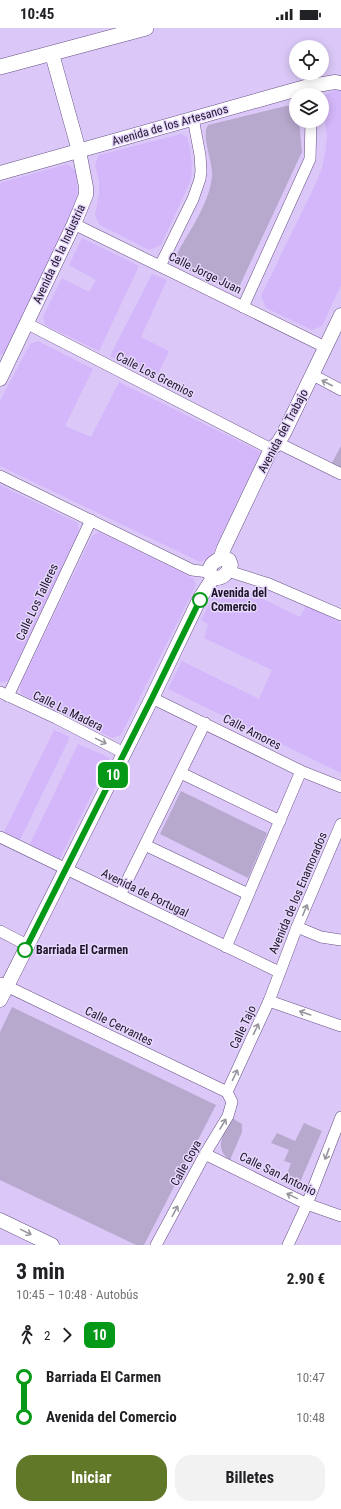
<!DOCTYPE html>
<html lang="es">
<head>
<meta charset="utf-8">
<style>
  :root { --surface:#fff; --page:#f2f2f2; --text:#202124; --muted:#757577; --accent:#627829 }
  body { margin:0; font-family:"Roboto Condensed",sans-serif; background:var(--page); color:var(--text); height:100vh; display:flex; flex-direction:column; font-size:15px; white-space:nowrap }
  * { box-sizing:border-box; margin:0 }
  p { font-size:13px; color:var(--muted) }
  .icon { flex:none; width:22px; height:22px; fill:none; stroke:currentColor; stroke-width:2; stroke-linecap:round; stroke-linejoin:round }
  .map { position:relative; height:1217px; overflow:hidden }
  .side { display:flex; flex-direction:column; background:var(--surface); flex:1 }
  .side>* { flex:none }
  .badge { padding:0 8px; border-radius:6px; font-size:14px; line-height:26px }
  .buttons { position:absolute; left:289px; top:12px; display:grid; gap:8px }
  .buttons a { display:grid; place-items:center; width:40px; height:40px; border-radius:50%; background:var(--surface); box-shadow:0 2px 10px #0003; font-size:20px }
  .map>.badge { position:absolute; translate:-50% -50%; box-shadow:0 0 0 2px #fff }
  .legs { display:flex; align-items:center; gap:6px; height:44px; padding:0 16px; font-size:13px }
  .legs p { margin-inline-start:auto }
  .overview { display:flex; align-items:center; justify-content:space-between; height:68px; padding:0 16px }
  h1 { font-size:22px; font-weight:700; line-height:30px }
  .cta { display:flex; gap:8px; margin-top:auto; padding:8px 16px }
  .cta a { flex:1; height:46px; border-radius:16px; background:var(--accent); color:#fff; font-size:16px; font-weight:700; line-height:46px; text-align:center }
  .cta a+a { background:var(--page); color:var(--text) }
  ul { padding:0 16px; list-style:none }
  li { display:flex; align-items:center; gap:14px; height:40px; font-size:15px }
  li i { display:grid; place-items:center; width:6px; height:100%; margin:0 5px; background:currentColor }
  li i::after { content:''; width:10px; height:10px; margin:-5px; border:3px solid; border-radius:50%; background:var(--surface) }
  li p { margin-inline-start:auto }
  li:first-child i { background:linear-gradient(#0000 50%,currentColor 0) }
  li:last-child i { background:linear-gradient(currentColor 50%,#0000 0) }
  .status { display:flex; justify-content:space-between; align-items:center; height:28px; padding:0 20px; background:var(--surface); direction:ltr }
  .status svg { height:11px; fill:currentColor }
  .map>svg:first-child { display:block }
  .built { fill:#d3b7fa }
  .green { fill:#b7a8cd }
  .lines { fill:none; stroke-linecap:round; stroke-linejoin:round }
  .minor-casing { stroke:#675085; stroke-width:12 }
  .tertiary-casing { stroke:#675085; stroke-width:15 }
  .secondary-casing { stroke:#675085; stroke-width:16 }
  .minor { stroke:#fff; stroke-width:11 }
  .tertiary { stroke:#fff; stroke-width:14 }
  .secondary { stroke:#fff; stroke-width:15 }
  .oneway { stroke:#99959f }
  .line-1-casing { stroke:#fff; stroke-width:9 }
  .line-1 { stroke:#069817; stroke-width:6 }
  .stop-1-dot { fill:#fff; stroke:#069817; stroke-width:2 }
  .labels { text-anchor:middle; stroke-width:3; stroke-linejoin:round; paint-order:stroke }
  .street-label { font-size:12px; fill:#1d1429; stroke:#e6d7fc }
  .stop-label { font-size:12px; font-weight:bold; fill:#1d1429; stroke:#e6d7fc; text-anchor:start }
</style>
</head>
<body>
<div class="status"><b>10:45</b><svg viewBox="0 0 49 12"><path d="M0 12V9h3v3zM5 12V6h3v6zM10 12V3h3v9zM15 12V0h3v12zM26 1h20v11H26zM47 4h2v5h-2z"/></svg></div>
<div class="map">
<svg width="341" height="1217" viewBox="0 0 341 1217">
  <rect width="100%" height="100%" fill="#dbc8f8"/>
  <!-- built -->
  <g class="built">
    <path d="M335,62H341V257L322,298L312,302L266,280L261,268L316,155L322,140L325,126L327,108L322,73L324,67Z"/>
    <path d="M181,106L187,109L190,121L192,137L191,152L161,217L149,222L100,197L95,188L99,165V153L95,137L99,127Z"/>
    <path d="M67,136L76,143L78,174L6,325L0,327V155Z"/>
    <path d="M82,210L139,238L99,323L45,297L43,289L62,250L89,264L96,252L69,237Z"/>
    <path d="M152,246L167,252L141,309L169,323L156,350L110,328Z"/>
    <path d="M38,313L93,341L65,398L91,409L119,354L261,424L211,529L200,534L0,438V373L30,316Z"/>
    <path d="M0,457L78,495L79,504L8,653L0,655Z"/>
    <path d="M99,504L193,550L196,557L121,707L112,710L21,666L20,657L92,508Z"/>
    <path d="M243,561L300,589L306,577L341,595V745L168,661L182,633L259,671L272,642L204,610L208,596L201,592L217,562Z"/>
    <path d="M54,702L70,709L19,814L3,806Z"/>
    <path d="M78,716L110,730L58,834L29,818Z"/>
  </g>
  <!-- green -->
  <g class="green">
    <path d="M286,78H291L296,80V93H299L302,124L240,257L227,260L179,238L177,226C189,203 212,172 212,145C212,132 201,107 208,97Z"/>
    <path d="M341,418V440L332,435Z"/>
    <path d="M181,763L267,805L248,850L160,806Z"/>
    <path d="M12,979L216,1077L144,1217H136L0,1152V1004Z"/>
    <path d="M232,1090L242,1096V1104L230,1132C213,1121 224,1104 232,1090Z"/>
    <path d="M304,1095L322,1103L297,1161L284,1155L291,1135L284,1133L289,1122L271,1115L277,1105L295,1113Z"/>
  </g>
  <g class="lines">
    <!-- minor casing -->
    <g class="minor-casing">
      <g id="minor">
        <path d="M74,196L325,319"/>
        <path d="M160,238L193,171L200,151L201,143L200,127L193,90"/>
        <path d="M243,279L310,131L311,93"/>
        <path d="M26,295L271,421"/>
        <path d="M313,347L341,362"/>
        <path d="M278,415L341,446"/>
        <path d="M0,448L192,542L209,544"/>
        <path d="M228,543L269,556L341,587"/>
        <path d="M0,664L56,690L124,725"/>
        <path d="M8,668L91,492"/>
        <path d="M152,670L301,743L341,759"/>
        <path d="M181,745L280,793"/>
        <path d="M0,809L279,944"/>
        <path d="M145,817L248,866"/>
        <path d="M120,867L205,695"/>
        <path d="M297,899L321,909L341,912"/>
        <path d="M0,903L27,917"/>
        <path d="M226,919L301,743"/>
        <path d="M0,955L227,1064"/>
        <path d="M269,973L341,998"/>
        <path d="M227,1064L269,973L297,899L341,796"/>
        <path d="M205,1126L307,1176L341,1188"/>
        <path d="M156,1217L205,1126L228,1088L232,1074L227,1064"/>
        <path d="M288,1217L307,1176L341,1089"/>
      </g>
    </g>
    <!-- tertiary casing -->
    <g class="tertiary-casing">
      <g id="tertiary">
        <path d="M0,145L305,59L335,54L341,55"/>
        <path d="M0,351L74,196L86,167V159L79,123L52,26"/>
        <path d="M220,531L224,520L271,421L278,415L284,405L341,287"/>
        <path d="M220,531L229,532L231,537C227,546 223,551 213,550L209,544C210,537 213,534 220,531Z"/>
        <path d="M0,972L152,670L200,570L213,550"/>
        <path d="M0,1192L52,1217"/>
      </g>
    </g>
    <!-- secondary casing -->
    <g class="secondary-casing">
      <path id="secondary" d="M0,39L146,0"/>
    </g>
    <!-- minor -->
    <use href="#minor" class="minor"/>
    <!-- tertiary -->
    <use href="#tertiary" class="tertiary"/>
    <!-- secondary -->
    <use href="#secondary" class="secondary"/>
  </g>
  <!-- one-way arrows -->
  <defs><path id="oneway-shaft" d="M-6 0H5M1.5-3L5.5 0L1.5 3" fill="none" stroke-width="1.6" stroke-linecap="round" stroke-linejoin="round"/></defs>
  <g class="oneway">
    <use href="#oneway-shaft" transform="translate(327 355) rotate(-153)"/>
    <use href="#oneway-shaft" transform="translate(101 713) rotate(26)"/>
    <use href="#oneway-shaft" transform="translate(305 882) rotate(-67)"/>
    <use href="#oneway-shaft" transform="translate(305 985) rotate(-161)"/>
    <use href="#oneway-shaft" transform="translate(256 1001) rotate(-65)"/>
    <use href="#oneway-shaft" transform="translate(235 1047) rotate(-65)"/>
    <use href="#oneway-shaft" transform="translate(223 1096) rotate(-59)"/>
    <use href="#oneway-shaft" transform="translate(327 1126) rotate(111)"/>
    <use href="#oneway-shaft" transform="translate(292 1168) rotate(-154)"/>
    <use href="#oneway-shaft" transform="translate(175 1183) rotate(-62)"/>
    <use href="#oneway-shaft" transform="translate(26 1204) rotate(26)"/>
  </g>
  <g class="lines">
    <!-- line-1 casing -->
    <g class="line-1-casing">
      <path id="line-1" d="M25,922L152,670L200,572"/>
    </g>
    <!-- line-1 -->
    <use href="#line-1" class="line-1"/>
  </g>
  <!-- markers -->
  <g class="stop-1-dot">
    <circle cx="200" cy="572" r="7"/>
    <circle cx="25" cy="922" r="7"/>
  </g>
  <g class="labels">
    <!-- street labels -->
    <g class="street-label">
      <text transform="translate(170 97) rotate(-16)" y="4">Avenida de los Artesanos</text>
      <text transform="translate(59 226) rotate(-65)" y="4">Avenida de la Industria</text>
      <text transform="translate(205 245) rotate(26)" y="4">Calle Jorge Juan</text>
      <text transform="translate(155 347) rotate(27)" y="4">Calle Los Gremios</text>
      <text transform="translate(283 403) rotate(-62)" y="4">Avenida del Trabajo</text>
      <text transform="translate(37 574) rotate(-65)" y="4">Calle Los Talleres</text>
      <text transform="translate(68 683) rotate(26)" y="4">Calle La Madera</text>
      <text transform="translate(252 704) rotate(27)" y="4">Calle Amores</text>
      <text transform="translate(145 865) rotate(26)" y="4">Avenida de Portugal</text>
      <text transform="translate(298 865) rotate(-67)" y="4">Avenida de los Enamorados</text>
      <text transform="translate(119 998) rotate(26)" y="4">Calle Cervantes</text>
      <text transform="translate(243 999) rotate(-65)" y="4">Calle Tajo</text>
      <text transform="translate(186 1135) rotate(-61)" y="4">Calle Goya</text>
      <text transform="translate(278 1146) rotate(26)" y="4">Calle San Antonio</text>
    </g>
    <!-- stop labels -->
    <g class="stop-label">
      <text x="211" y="569">Avenida del<tspan x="211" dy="14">Comercio</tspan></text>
      <text x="36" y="926">Barriada El Carmen</text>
    </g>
  </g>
</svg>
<div class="buttons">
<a><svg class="icon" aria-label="locate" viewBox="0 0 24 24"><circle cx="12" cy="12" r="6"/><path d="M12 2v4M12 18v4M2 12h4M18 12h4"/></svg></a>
<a><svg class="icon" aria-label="layers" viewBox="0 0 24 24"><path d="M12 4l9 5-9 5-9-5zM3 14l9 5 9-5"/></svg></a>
</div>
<b class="badge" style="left:113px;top:747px;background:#069817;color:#fff">10</b>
</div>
<section class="side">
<div class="overview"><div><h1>3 min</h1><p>10:45 – 10:48 · Autobús</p></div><b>2.90 €</b></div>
<div class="legs"><svg class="icon" aria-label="walk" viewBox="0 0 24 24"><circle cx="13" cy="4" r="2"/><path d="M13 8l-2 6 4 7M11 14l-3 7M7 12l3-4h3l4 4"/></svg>2<svg class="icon" aria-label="forward" viewBox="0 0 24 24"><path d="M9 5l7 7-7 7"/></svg><b class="badge" style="background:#069817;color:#fff">10</b></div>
<ul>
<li><i style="color:#069817"></i><b>Barriada El Carmen</b><p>10:47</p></li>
<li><i style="color:#069817"></i><b>Avenida del Comercio</b><p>10:48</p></li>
</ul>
<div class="cta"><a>Iniciar</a><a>Billetes</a></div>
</section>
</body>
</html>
